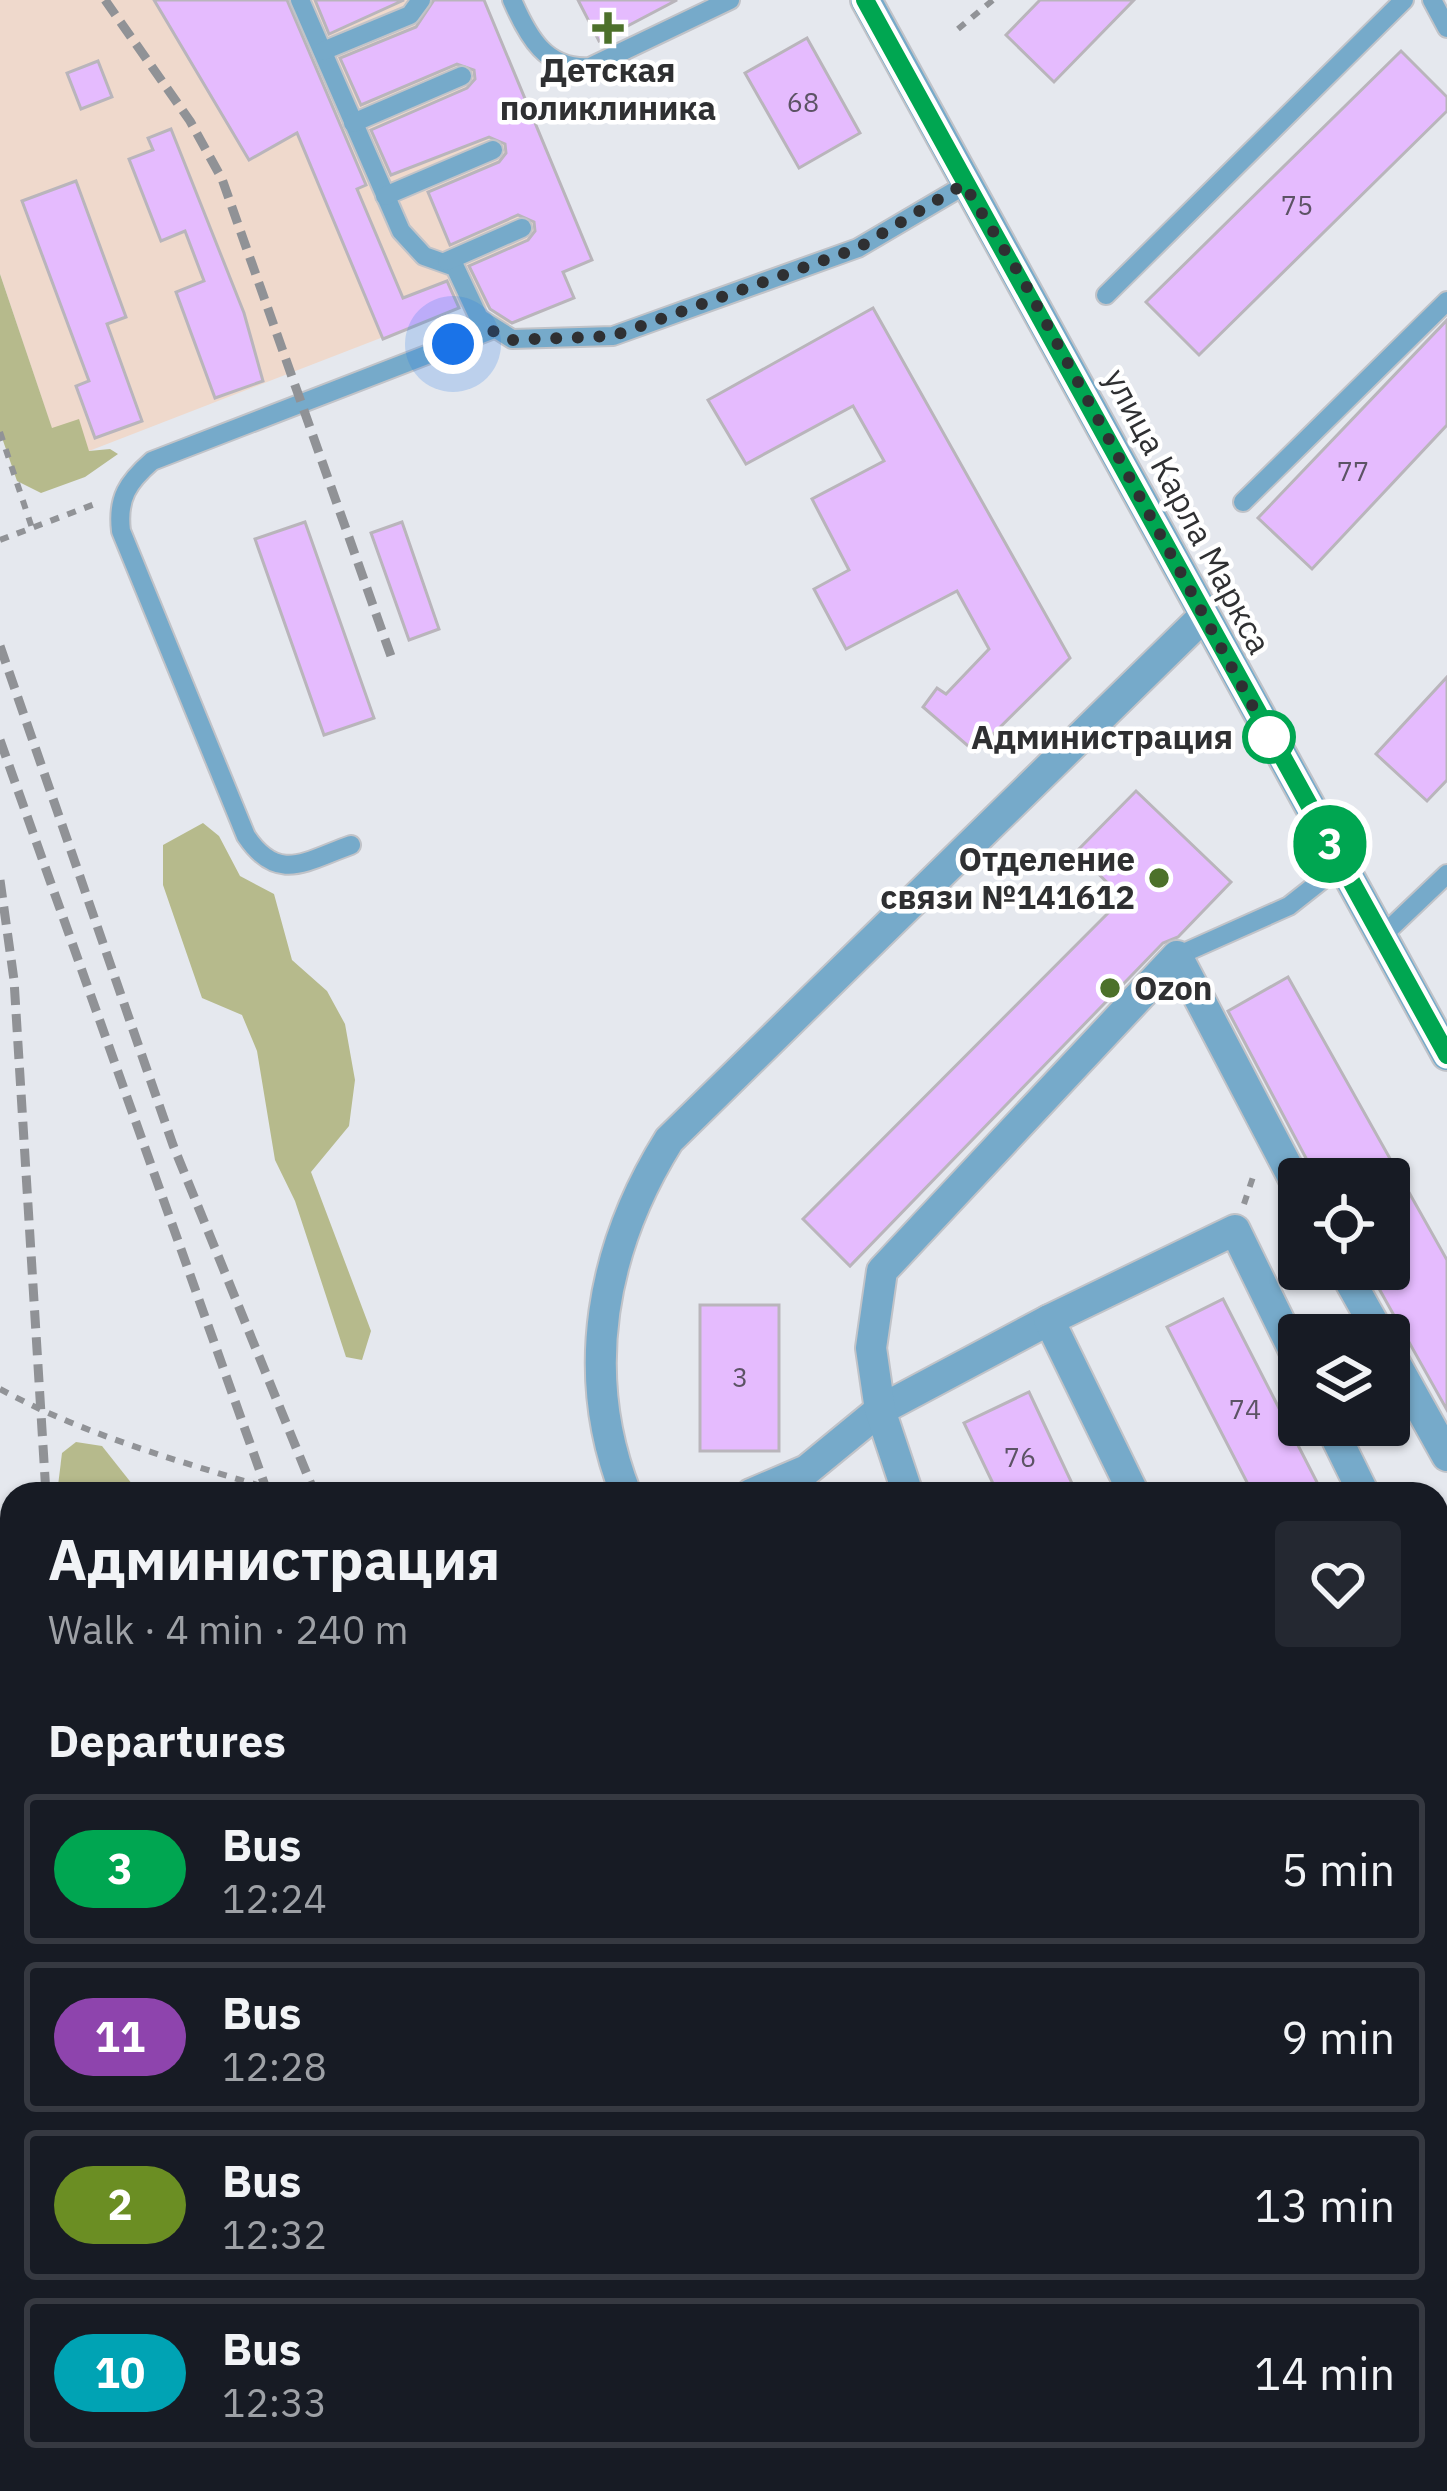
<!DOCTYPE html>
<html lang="en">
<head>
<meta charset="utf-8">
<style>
  :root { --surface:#171b24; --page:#242831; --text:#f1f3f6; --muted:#9ea1a6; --line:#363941 }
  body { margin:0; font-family:"IBM Plex Sans",sans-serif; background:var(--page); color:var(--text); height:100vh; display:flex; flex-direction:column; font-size:45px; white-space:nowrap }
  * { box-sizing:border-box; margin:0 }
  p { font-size:39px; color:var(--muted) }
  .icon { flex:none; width:66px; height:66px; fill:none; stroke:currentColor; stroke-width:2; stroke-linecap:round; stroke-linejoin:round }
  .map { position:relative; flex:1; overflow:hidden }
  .details { position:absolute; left:0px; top:1482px; width:1449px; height:1011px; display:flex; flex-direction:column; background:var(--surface); border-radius:36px 36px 0 0; box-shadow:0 3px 9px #0004 }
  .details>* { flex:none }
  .badge { padding:0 24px; border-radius:39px; font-size:42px; line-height:78px }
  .fabs { position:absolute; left:1278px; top:1158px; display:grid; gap:24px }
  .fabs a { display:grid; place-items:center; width:132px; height:132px; border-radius:12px; background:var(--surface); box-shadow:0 3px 9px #0004; font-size:60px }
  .you { position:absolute; width:60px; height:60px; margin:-30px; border:9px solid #fff; border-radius:50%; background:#1a73e8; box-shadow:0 0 0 18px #1a73e833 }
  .map>.badge { position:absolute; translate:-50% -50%; box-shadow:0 0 0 6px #fff }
  h2 { padding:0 48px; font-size:45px; line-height:108px }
  .round { display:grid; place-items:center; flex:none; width:126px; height:126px; border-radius:12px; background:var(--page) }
  .summary { display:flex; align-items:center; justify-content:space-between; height:204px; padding:0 48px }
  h1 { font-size:57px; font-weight:700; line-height:90px }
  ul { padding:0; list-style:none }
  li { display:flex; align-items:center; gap:36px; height:150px; margin:0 24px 18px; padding:0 24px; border:6px solid var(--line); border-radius:12px }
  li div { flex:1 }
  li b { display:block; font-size:45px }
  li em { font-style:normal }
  li .badge { min-width:132px; font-weight:700; text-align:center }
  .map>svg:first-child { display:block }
  .industrial { fill:#efd9cc }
  .green { fill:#b6ba8c }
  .building { fill:#e5bbfe; stroke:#b9b5bb; stroke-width:3 }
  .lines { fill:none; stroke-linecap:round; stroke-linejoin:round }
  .service-casing { stroke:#c1c3c8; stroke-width:22 }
  .minor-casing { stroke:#c1c3c8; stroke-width:34 }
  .tertiary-casing { stroke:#c1c3c8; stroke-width:34 }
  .path { stroke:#919397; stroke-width:6; stroke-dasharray:9 9; stroke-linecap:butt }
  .service { stroke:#76aaca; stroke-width:18 }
  .minor { stroke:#76aaca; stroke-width:30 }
  .tertiary { stroke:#76aaca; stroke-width:30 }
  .rail { stroke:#909296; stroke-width:9; stroke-dasharray:18 9; stroke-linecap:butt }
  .line-casing { stroke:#fff; stroke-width:27 }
  .line { stroke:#00a651; stroke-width:18 }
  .walk { stroke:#2f3032; stroke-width:12; stroke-dasharray:0 21.6 }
  .poi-dot { fill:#4c712a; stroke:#fff; stroke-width:4.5 }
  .stop-dot { fill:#fff; stroke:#00a651; stroke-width:6 }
  .labels { text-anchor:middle; stroke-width:9; stroke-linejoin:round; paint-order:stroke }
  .number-label { font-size:27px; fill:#5c5365 }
  .poi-label { font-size:33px; font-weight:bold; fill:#2f3032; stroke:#fff }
  .street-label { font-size:33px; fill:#2f3032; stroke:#fff }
  .stop-label { font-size:33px; font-weight:bold; fill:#2f3032; stroke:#fff; text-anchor:end }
</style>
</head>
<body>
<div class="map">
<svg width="1447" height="2491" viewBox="0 0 1447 2491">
  <rect width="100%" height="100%" fill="#e5e8ee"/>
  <!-- industrial -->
  <path class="industrial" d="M0,0H484L592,260L563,272L574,298L507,325L479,300L89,451L52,429L0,274Z"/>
  <!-- green -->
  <g class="green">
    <path d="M0,274L52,428L79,419L89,451L110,449L118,454L85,477L41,493L17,481L0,432Z"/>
    <path d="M203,823L219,836L240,876L274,894L292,960L327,991L345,1024L355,1080L349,1126L311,1172L371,1331L362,1360L346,1357L295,1201L275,1160L257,1051L242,1015L202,998L163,885V845Z"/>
    <path d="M76,1442L102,1446L140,1494H57L62,1453Z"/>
    <path d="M194,2481H956L960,2491H192Z"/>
  </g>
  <!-- building -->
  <g class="building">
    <path d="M154,0H287L366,185L357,189L403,298L447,281L459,308L383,339L297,133L249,160Z"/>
    <path d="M315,0H404L329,34Z"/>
    <path d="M434,0H484L592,260L563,272L574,298L512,323L490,309L469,266L528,240L535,231L534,222L518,215L450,245L428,192L499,162L506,153L505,144L489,137L391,175L371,130L467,88L475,79L474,70L457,64L361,105L340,58L416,27Z"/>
    <path d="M578,0H677L599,41Z"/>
    <path d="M1040,0H1134L1054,82L1006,35Z"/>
    <path d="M807,38L860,133L799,168L745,73Z"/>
    <path d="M1401,51L1447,97V111L1199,355L1146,302Z"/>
    <path d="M98,61L112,97L81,109L67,73Z"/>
    <path d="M171,129L244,313L263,381L215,398L176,292L204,281L185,231L161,241L129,159L153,150L148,138Z"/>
    <path d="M76,181L126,317L107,324L142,421L95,438L76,386L89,381L22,201Z"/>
    <path d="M873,308L1070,658L975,752L923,707L937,688L946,694L989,649L957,591L846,649L814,589L849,570L812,499L884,461L853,406L746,464L708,400Z"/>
    <path d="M1447,320V425L1312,569L1258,518Z"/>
    <path d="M305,522L374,718L324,735L255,539Z"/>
    <path d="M402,522L439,629L409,640L371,533Z"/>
    <path d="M1447,677V780L1427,801L1376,754Z"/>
    <path d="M1136,791L1231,882L1178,937L1163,943L850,1266L803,1219L1123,898L1076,852Z"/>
    <path d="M1288,977L1447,1260V1410L1368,1269H1389V1179H1317L1228,1011Z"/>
    <path d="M1223,1299L1323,1494H1253L1167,1327Z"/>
    <rect x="700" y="1305" width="79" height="146"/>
    <path d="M1029,1392L1077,1494H998L964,1423Z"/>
  </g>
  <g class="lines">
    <!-- service casing -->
    <g class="service-casing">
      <g id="service">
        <path d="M300,0L401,231L424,256L455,267L479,318L512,339L613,336L858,248L965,185"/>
        <path d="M512,0C528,37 546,70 590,67L730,0"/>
        <path d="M1432,0L1447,28"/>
        <path d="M323,51L410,15L421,0"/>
        <path d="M353,123L462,76"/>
        <path d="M385,196L493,150"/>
        <path d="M447,261L522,228"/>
        <path d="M1106,295L1404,0"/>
        <path d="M1243,502L1447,301"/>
        <path d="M351,845C306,861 278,884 246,836L121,531C117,498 128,482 152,461L491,330"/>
        <path d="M1381,937L1447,874"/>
        <path d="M1177,956L1289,906L1341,865"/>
        <path d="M1437,2414L1447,2416"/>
      </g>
    </g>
    <!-- minor casing -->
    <g class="minor-casing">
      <g id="minor">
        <path d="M1343,1269L1380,1335"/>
        <path d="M1389,1352L1447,1456"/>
        <path d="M1330,1425L1364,1494"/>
        <path d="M626,1494C578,1373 602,1247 669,1140L1203,617"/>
        <path d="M751,1494L807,1470L880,1410L1049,1320"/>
        <path d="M908,1494L880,1410L871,1348L882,1271L1177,956L1299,1189"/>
        <path d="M1134,1494L1049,1320L1235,1230L1299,1361"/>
        <path d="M1437,1643L1447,1664"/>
        <path d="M1437,1726L1447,1722"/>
        <path d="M980,2481L983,2491"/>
        <path d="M1245,2481L1248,2491"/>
      </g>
    </g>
    <!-- tertiary casing -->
    <g class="tertiary-casing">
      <path id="tertiary" d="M866,0L1447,1055"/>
    </g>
    <!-- path -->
    <g class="path">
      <path d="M958,29L993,0"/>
      <path d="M0,432L32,528"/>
      <path d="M0,540L95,504"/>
      <path d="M1244,1204L1255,1171"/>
      <path d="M0,1389C90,1438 190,1464 287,1494"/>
      <path d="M566,1494L591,1486"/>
    </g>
    <!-- service -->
    <use href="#service" class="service"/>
    <!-- minor -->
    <use href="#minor" class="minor"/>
    <!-- tertiary -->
    <use href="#tertiary" class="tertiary"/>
    <!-- rail -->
    <g class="rail">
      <path d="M105,0L190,121L222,179L392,659"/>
      <path d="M0,646L173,1145L315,1494"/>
      <path d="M0,740L268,1494"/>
      <path d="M0,880L14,980L46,1494"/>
      <path d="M617,2481L620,2491"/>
      <path d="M680,2481L684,2491"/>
      <path d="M6,2491L12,2456"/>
      <path d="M161,2491L162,2481"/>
    </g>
  </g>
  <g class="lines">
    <!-- line casing -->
    <g class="line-casing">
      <path id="line" d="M865,0L1447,1055"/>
    </g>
    <!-- line -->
    <use href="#line" class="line"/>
    <!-- walk -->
    <path class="walk" d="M453,344L491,330L512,340L613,336L858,248L964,184L1023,280L1272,742L1269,737"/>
  </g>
  <!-- markers -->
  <g class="poi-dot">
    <path d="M602 10h12v12h12v12h-12v12h-12v-12h-12v-12h12z"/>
    <circle cx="1159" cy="878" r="12"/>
    <circle cx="1110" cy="988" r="12"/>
  </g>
  <circle class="stop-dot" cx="1269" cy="737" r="24"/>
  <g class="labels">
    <!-- number labels -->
    <g class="number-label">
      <text x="803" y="112">68</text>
      <text x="1297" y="215">75</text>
      <text x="1353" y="481">77</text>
      <text x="740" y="1387">3</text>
      <text x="1245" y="1419">74</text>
      <text x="1020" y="1467">76</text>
    </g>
    <!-- poi labels -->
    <g class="poi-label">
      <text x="608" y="82">Детская<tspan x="608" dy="38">поликлиника</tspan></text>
      <text x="1135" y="871" text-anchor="end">Отделение<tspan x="1135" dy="38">связи №141612</tspan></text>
      <text x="1134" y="1000" text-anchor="start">Ozon</text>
    </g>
    <!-- street labels -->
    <g class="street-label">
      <text transform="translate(1188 511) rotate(62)" y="12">улица Карла Маркса</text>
    </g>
    <!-- stop labels -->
    <g class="stop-label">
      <text x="1233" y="749">Администрация</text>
    </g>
  </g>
</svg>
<div class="fabs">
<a><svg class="icon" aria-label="locate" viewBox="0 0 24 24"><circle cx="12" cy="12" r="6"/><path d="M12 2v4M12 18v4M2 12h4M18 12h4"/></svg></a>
<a><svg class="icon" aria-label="layers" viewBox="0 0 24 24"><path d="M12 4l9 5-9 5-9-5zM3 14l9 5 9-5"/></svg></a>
</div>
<div class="you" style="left:453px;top:344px"></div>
<b class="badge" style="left:1330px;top:844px;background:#00a651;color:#fff">3</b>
<section class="details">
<div class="summary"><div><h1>Администрация</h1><p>Walk · 4 min · 240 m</p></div><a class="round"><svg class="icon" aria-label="heart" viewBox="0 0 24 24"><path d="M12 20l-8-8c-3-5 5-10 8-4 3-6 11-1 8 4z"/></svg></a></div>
<h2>Departures</h2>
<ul>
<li><span class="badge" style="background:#00a651;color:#fff">3</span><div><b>Bus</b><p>12:24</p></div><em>5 min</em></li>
<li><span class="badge" style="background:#8e44ad;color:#fff">11</span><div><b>Bus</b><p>12:28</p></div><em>9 min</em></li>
<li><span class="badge" style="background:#6b8e23;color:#fff">2</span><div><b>Bus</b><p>12:32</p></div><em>13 min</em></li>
<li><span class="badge" style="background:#00a3b4;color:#fff">10</span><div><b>Bus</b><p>12:33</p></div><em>14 min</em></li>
</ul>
</section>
</div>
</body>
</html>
